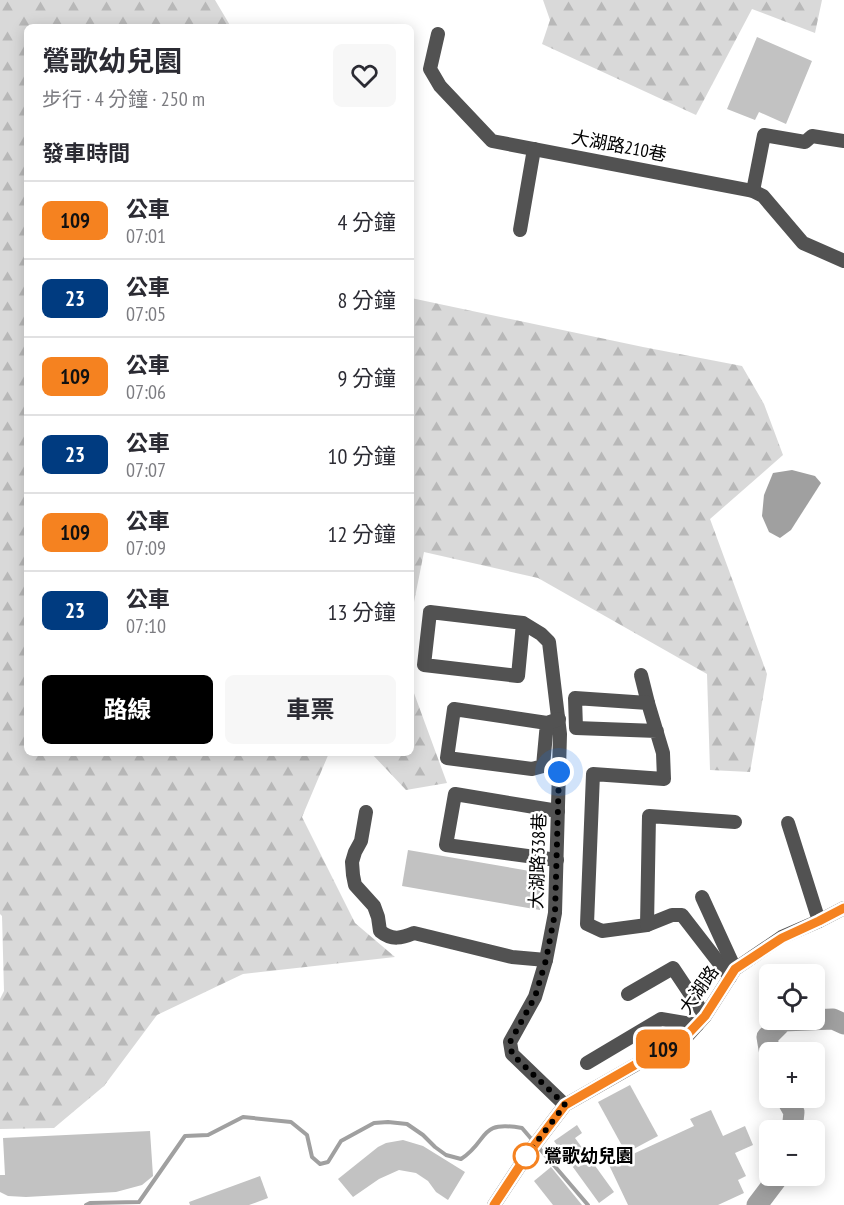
<!DOCTYPE html>
<html lang="zh-TW">
<head>
<meta charset="utf-8">
<style>
  :root { --surface:#fff; --page:#f7f7f7; --text:#2b2b33; --muted:#7c7c81; --line:#e1e1e2; --accent:#000 }
  body { margin:0; font-family:"PT Sans Narrow","Noto Sans TC",sans-serif; background:var(--page); color:var(--text); height:100vh; display:flex; flex-direction:column; font-size:22px; white-space:nowrap }
  * { box-sizing:border-box; margin:0 }
  p { font-size:20px; color:var(--muted) }
  .icon { flex:none; width:33px; height:33px; fill:none; stroke:currentColor; stroke-width:2; stroke-linecap:round; stroke-linejoin:round }
  .map { position:relative; flex:1; overflow:hidden }
  .drawer { position:absolute; left:24px; top:24px; width:390px; height:732px; display:flex; flex-direction:column; background:var(--surface); border-radius:9px; box-shadow:0 3px 15px #0003 }
  .drawer>* { flex:none }
  .badge { padding:0 12px; border-radius:9px; font-size:21px; line-height:39px }
  .buttons { position:absolute; left:759px; top:964px; display:grid; gap:12px }
  .buttons a { display:grid; place-items:center; width:66px; height:66px; border-radius:9px; background:var(--surface); box-shadow:0 3px 15px #0003; font-size:30px }
  .you { position:absolute; width:30px; height:30px; margin:-15px; border:4px solid #fff; border-radius:50%; background:#1a73e8; box-shadow:0 0 0 9px #1a73e833 }
  .map>.badge { position:absolute; translate:-50% -50%; box-shadow:0 0 0 3px #fff }
  h2 { padding:0 18px; font-size:22px; line-height:54px }
  .round { display:grid; place-items:center; flex:none; width:63px; height:63px; border-radius:9px; background:var(--page) }
  .head { display:flex; align-items:center; justify-content:space-between; height:102px; padding:0 18px }
  h1 { font-size:28px; font-weight:700; line-height:45px }
  .primary-button { display:flex; gap:12px; margin-top:auto; padding:12px 18px }
  .primary-button a { flex:1; height:69px; border-radius:9px; background:var(--accent); color:#fff; font-size:24px; font-weight:700; line-height:69px; text-align:center }
  .primary-button a+a { background:var(--page); color:var(--text) }
  ul { padding:0; list-style:none }
  li { display:flex; align-items:center; gap:18px; height:78px; padding:0 18px; border-top:2px solid var(--line) }
  li div { flex:1 }
  li b { display:block; font-size:22px }
  li em { font-style:normal }
  li .badge { min-width:66px; font-weight:700; text-align:center }
  .map>svg:first-child { display:block }
  .forest { fill:url(#forest-firs) }
  .water { fill:#a0a0a0 }
  .lines { fill:none; stroke-linecap:round; stroke-linejoin:round }
  .stream { stroke:#a0a0a0; stroke-width:4 }
  .river { stroke:#a0a0a0; stroke-width:21 }
  .building { fill:#c2c2c2 }
  .minor { stroke:#525252; stroke-width:14 }
  .line-casing { stroke:#fff; stroke-width:14 }
  .line { stroke:#f58220; stroke-width:9 }
  .walk { stroke:#000; stroke-width:6; stroke-dasharray:0 10.8 }
  .stop-dot { fill:#fff; stroke:#f58220; stroke-width:3 }
  .labels { text-anchor:middle; stroke-width:5; stroke-linejoin:round; paint-order:stroke }
  .street-label { font-size:18px; fill:#000; stroke:#fff }
  .stop-label { font-size:18px; font-weight:bold; fill:#000; stroke:#fff; text-anchor:start }
</style>
</head>
<body>
<div class="map">
<svg width="844" height="1205" viewBox="0 0 844 1205">
  <defs>
    <pattern id="forest-firs" width="22" height="20" patternUnits="userSpaceOnUse" patternTransform="scale(1.5)"><rect width="22" height="20" fill="#d9d9d9"/><path d="M5 1l3.5 6h-7zM16 11l3.5 6h-7z" fill="#b8b8b8"/></pattern>
  </defs>
  <rect width="100%" height="100%" fill="#fff"/>
  <!-- forest -->
  <g class="forest">
    <path d="M0,0H215L231,27H27V753H329L302,817L355,923L395,957L243,974L157,1015L104,1086L54,1128L0,1129V999L4,991L2,916L0,914Z"/>
    <path d="M543,0H822L815,33L752,9L696,115L542,44L550,20Z"/>
    <path d="M411,298L643,347L742,366L764,404L783,455L710,519L767,674L750,772L710,770L707,674L538,578L424,552L411,617Z"/>
    <path d="M411,685L447,783L406,790L371,753H411Z"/>
  </g>
  <!-- water -->
  <path class="water" d="M792,470L815,476L821,483L791,530L780,538L769,532L762,516L764,495L773,473Z"/>
  <g class="lines">
    <!-- stream -->
    <path class="stream" d="M86,1205L90,1203L139,1202L185,1136L208,1135L243,1117L291,1122L307,1135L312,1157L320,1164L328,1162L341,1141L374,1123L388,1122L407,1124L423,1135L435,1147L446,1155L461,1159C490,1140 477,1120 522,1128L588,1205"/>
    <!-- river -->
    <g class="river">
      <path d="M770,1055L767,1037L783,1021L833,1019L844,1024"/>
      <path d="M786,1098L794,1112L792,1131"/>
      <path d="M757,1205L779,1176"/>
    </g>
  </g>
  <!-- building -->
  <g class="building">
    <path d="M757,37L812,61L786,124L759,112L755,120L727,109Z"/>
    <path d="M408,850L547,874L540,910L402,886Z"/>
    <path d="M630,1085L658,1136L626,1153L598,1102Z"/>
    <path d="M711,1110L723,1136L745,1126L753,1145L735,1153L746,1176L738,1180L744,1193L718,1205H628L609,1165L694,1126L690,1119Z"/>
    <path d="M577,1125L582,1133L575,1138L614,1192L599,1203L554,1141Z"/>
    <path d="M150,1131L153,1176L142,1185L116,1192L26,1197L8,1196L0,1192V1175H5L3,1138Z"/>
    <path d="M403,1140L423,1146L465,1172L448,1200L436,1192L428,1181L416,1173L399,1170L379,1179L353,1197L338,1179L378,1147L386,1143Z"/>
    <path d="M551,1167L582,1205H553L534,1181Z"/>
    <path d="M260,1176L268,1198L249,1205H190L189,1202Z"/>
  </g>
  <g class="lines">
    <!-- minor -->
    <g class="minor">
      <path d="M438,34L430,69L440,86L492,141L753,191L763,196L803,243L844,261"/>
      <path d="M753,191L764,135L805,142L812,136L844,141"/>
      <path d="M520,230L534,149"/>
      <path d="M523,623L518,676L424,665L430,612L523,623L541,634L549,642L560,734L555,913L546,960L535,997L510,1042L512,1054L565,1105"/>
      <path d="M641,675L648,703"/>
      <path d="M547,723L543,766L532,769L447,758L454,709L547,723L559,719"/>
      <path d="M657,731L576,728L575,698L648,703L663,753L664,779L593,774L587,924L602,931L647,925L672,915H682L730,977"/>
      <path d="M366,812L361,841L355,852L352,862L353,875L355,885L374,906L378,917L380,931C392,941 402,938 414,933L512,957L546,960"/>
      <path d="M788,823L819,921"/>
      <path d="M557,860L446,845L455,794L558,811"/>
      <path d="M702,897L735,969"/>
      <path d="M647,925L649,816L735,822"/>
      <path d="M628,994L673,968L705,1016"/>
      <path d="M587,1063L661,1019L697,1025"/>
      <path d="M494,1205L527,1155L565,1105L688,1035L705,1016L735,969L782,937L819,921L844,908"/>
    </g>
  </g>
  <g class="lines">
    <!-- line casing -->
    <g class="line-casing">
      <path id="line" d="M494,1205L527,1155L565,1105L687,1035L705,1016L735,969L782,938L819,921L844,908"/>
    </g>
    <!-- line -->
    <use href="#line" class="line"/>
    <!-- walk -->
    <path class="walk" d="M526,1156L565,1105L512,1054L510,1042L535,997L546,960L555,913L559,772"/>
  </g>
  <!-- markers -->
  <circle class="stop-dot" cx="526" cy="1156" r="12"/>
  <g class="labels">
    <!-- street labels -->
    <g class="street-label">
      <text transform="translate(619 146) rotate(11)" y="6">大湖路210巷</text>
      <text transform="translate(538 861) rotate(-88)" y="6">大湖路338巷</text>
      <text transform="translate(699 990) rotate(-55)" y="6">大湖路</text>
    </g>
    <!-- stop labels -->
    <g class="stop-label">
      <text x="544" y="1162">鶯歌幼兒園</text>
    </g>
  </g>
</svg>
<div class="buttons">
<a><svg class="icon" aria-label="locate" viewBox="0 0 24 24"><circle cx="12" cy="12" r="6"/><path d="M12 2v4M12 18v4M2 12h4M18 12h4"/></svg></a>
<a>+</a>
<a>−</a>
</div>
<div class="you" style="left:559px;top:772px"></div>
<b class="badge" style="left:663px;top:1049px;background:#f58220;color:#111">109</b>
<section class="drawer">
<div class="head"><div><h1>鶯歌幼兒園</h1><p>步行 · 4 分鐘 · 250 m</p></div><a class="round"><svg class="icon" aria-label="heart" viewBox="0 0 24 24"><path d="M12 20l-8-8c-3-5 5-10 8-4 3-6 11-1 8 4z"/></svg></a></div>
<h2>發車時間</h2>
<ul>
<li><span class="badge" style="background:#f58220;color:#111">109</span><div><b>公車</b><p>07:01</p></div><em>4 分鐘</em></li>
<li><span class="badge" style="background:#003b80;color:#fff">23</span><div><b>公車</b><p>07:05</p></div><em>8 分鐘</em></li>
<li><span class="badge" style="background:#f58220;color:#111">109</span><div><b>公車</b><p>07:06</p></div><em>9 分鐘</em></li>
<li><span class="badge" style="background:#003b80;color:#fff">23</span><div><b>公車</b><p>07:07</p></div><em>10 分鐘</em></li>
<li><span class="badge" style="background:#f58220;color:#111">109</span><div><b>公車</b><p>07:09</p></div><em>12 分鐘</em></li>
<li><span class="badge" style="background:#003b80;color:#fff">23</span><div><b>公車</b><p>07:10</p></div><em>13 分鐘</em></li>
</ul>
<div class="primary-button"><a>路線</a><a>車票</a></div>
</section>
</div>
</body>
</html>
